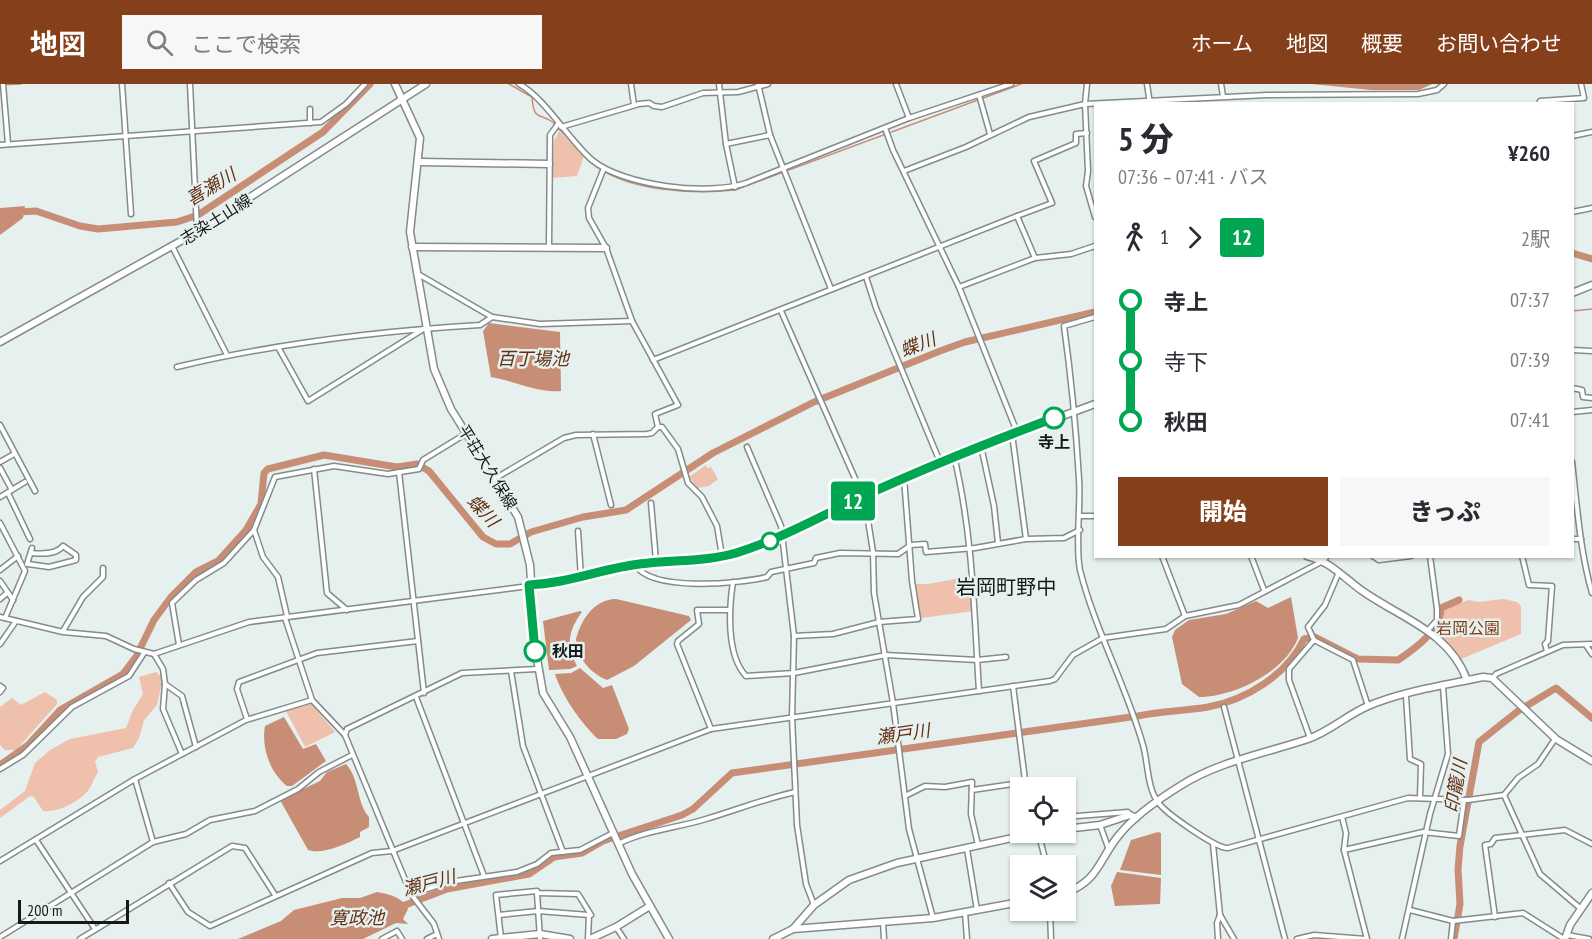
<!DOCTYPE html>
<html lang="ja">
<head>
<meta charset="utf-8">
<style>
  :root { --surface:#fff; --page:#f7f7f7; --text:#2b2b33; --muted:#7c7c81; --accent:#863f1b }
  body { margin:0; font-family:"PT Sans Narrow","Noto Sans JP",sans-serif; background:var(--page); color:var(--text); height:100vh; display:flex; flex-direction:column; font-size:22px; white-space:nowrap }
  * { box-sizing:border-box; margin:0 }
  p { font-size:20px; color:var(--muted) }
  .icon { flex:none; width:33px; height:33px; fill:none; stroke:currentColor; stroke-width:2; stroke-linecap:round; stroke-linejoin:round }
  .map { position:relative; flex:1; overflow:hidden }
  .sheet { position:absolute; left:1094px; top:18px; width:480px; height:456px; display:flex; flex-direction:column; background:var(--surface); border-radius:0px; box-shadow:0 2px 4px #0004 }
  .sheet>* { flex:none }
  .badge { padding:0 12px; border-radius:4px; font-size:21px; line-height:39px }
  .tools { position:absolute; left:1010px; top:693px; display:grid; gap:12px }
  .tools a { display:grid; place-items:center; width:66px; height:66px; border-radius:0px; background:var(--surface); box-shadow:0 2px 4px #0004; font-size:30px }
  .scale { position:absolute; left:18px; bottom:15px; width:111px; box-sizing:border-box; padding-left:6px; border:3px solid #161919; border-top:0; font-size:16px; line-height:21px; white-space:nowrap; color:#161919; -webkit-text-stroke:4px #e6f0ef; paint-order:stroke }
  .map>.badge { position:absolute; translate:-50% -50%; box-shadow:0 0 0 3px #fff }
  .legs { display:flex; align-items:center; gap:9px; height:66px; padding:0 24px; font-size:20px }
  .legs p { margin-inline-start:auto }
  .summary { display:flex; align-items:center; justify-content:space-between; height:102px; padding:0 24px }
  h1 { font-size:33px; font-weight:800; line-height:45px }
  .action { display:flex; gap:12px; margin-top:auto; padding:12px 24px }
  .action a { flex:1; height:69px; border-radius:0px; background:var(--accent); color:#fff; font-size:24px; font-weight:800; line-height:69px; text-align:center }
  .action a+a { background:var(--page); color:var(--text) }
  ul { padding:0 24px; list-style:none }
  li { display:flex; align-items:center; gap:21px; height:60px; font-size:22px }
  li i { display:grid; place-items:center; width:9px; height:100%; margin:0 8px; background:currentColor }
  li i::after { content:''; width:15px; height:15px; margin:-8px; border:4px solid; border-radius:50%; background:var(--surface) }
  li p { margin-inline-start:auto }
  li:first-child i { background:linear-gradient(#0000 50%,currentColor 0) }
  li:last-child i { background:linear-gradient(currentColor 50%,#0000 0) }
  header { display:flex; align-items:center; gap:36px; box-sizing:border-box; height:84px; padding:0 30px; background:var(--accent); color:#fff }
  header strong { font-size:28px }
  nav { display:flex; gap:33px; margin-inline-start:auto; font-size:21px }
  .search { width:420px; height:54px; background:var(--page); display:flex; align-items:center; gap:15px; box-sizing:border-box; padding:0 21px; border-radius:0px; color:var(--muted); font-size:22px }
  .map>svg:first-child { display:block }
  .green { fill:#efc0ab }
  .water { fill:#c78e75 }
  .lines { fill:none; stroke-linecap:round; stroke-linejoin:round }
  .stream { stroke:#c78e75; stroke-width:1.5 }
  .river { stroke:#c78e75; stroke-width:7 }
  .street-casing { stroke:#838c8b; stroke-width:7 }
  .secondary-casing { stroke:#838c8b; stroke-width:9 }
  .street { stroke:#fff; stroke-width:4 }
  .secondary { stroke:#fff; stroke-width:6 }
  .line-1-casing { stroke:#fff; stroke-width:14 }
  .line-1 { stroke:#00a651; stroke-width:9 }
  .stop-1-dot { fill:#fff; stroke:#00a651; stroke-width:3 }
  .labels { text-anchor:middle; stroke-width:5; stroke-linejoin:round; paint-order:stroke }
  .street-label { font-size:16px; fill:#161919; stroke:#e6f0ef }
  .stop-label { font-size:16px; font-weight:bold; fill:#161919; stroke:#e6f0ef }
  .park-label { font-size:16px; fill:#833d18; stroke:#e6f0ef }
  .water-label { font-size:18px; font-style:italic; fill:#642f13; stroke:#e6f0ef }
  .quarter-label { font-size:20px; fill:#161919; stroke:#e6f0ef }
</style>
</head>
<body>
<header>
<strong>地図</strong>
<div class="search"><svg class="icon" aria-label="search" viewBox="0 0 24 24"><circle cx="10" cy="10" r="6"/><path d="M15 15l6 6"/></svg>ここで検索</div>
<nav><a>ホーム</a><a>地図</a><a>概要</a><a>お問い合わせ</a></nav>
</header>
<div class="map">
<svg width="1592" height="855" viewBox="0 0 1592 855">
  <rect width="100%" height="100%" fill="#e6f0ef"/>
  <!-- green -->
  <g class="green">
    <path d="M559,47L584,72L577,92L552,94L554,57Z"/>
    <path d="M706,381L707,384L711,383L718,395L709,402L697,404L689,393Z"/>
    <path d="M971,492L974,527L921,534L915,500H928Z"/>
    <path d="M1504,515L1517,518L1521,522V550L1461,575L1434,548L1443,535V525L1469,516L1478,518Z"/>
    <path d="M156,588L163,594L157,621L144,636L139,654L133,664L98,673L95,678L98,688C94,694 91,704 86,709C76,719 57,729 43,727L34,713L30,712L0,734V726L25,707L35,679L50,666L70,655L126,644L133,626L143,610L139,593Z"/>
    <path d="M45,608L57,616V620L16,666H5L0,661V623L12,614L21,621Z"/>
    <path d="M311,620L335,648L305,663L286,627Z"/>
  </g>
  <!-- water -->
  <g class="water">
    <path d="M1311,0H1432L1419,6H1371Z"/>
    <path d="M25,122L23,134L0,151V124Z"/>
    <path d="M489,239L560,248L561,307C537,309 515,297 491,293L483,247Z"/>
    <path d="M1291,513L1298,554C1285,588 1234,613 1199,613L1182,600L1172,553L1175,546L1189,536L1226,530L1256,517L1268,524Z"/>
    <path d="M616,515L689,532L691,536L634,582L607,596C591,590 576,573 576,555C581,535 595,515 616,515Z"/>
    <path d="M580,527L582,528C568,547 566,560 577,582L570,585L549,586L543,537Z"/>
    <path d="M580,584L603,604L612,601L629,645L627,650L616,655H598C581,639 562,612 555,590L571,589Z"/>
    <path d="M284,633L303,665L316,660L326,677L292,702H287C270,689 261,663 265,642Z"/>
    <path d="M346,680C360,695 356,718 369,733V743L360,748V753C346,760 323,771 308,766L280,716L320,697L327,688Z"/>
    <path d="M1158,748L1161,749V791L1120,786L1131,756Z"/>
    <path d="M1117,788L1161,794L1160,820L1115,822L1111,802Z"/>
    <path d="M377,808C388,810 403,813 408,825L403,835L408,840L396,839L363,855H238L281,837L294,826L342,814H360Z"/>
  </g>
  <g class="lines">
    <!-- stream -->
    <g class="stream">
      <path d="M509,0L532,13C534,40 541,27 555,40"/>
      <path d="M0,1L21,0"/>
      <path d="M558,44L574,60"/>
      <path d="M592,78C623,108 694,110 735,106L1021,0"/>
      <path d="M1572,227L1592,225"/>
    </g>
    <!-- river -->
    <g class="river">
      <path d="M0,129L36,127L80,142L98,145L177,138L198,131L323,48L370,0"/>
      <path d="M1572,169L1592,175"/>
      <path d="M0,681L28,661L60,626L123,590L136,573L154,536L171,513L196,488L218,477L246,446L261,420L264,389L268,385L324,371L397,383L417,380L429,387L483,453L496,460H510L531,448L583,433L626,426L713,369L814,318L940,267L965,258L1095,228"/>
      <path d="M400,823L447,805L529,790L554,773L582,769L603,757L682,731L693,725L732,689L1138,632C1161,627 1184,627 1208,623C1246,616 1287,591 1304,555L1315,553L1358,575L1398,576C1416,564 1441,546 1441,524L1459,516"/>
      <path d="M1454,855L1460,820L1458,785L1460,762L1479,658L1518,627L1556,604L1592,634"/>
    </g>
    <!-- street casing -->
    <g class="street-casing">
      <g id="street">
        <path d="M3,0L8,60"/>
        <path d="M122,0L131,130"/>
        <path d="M190,0L197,146"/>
        <path d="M519,0C545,14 568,55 592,76C623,102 709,112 746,99L909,34L1011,0"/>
        <path d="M631,0L634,21"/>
        <path d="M719,0L726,60L735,103"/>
        <path d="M758,0L770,51L831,205"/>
        <path d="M896,0L909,34"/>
        <path d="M1087,0L1085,20L1088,87L1086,102L1095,133"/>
        <path d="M1147,0L1150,20"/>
        <path d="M1221,0L1223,12"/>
        <path d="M979,11L990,50"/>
        <path d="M1539,20L1540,17L1584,14L1581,0"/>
        <path d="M310,25V39"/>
        <path d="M561,43L639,20L649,19L654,22L662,23L703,9L738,8L768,0"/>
        <path d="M885,44L893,66L959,203L1017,348"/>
        <path d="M1572,52L1592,48"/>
        <path d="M726,60L770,51"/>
        <path d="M0,61L321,38L346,20L365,0"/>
        <path d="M604,84L588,124L589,134L606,164L632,237L678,321L655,330L658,343H662L678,365L688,399L702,413L717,442L722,472"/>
        <path d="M904,87L966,63L1029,33L1085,20L1267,11L1418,10L1437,6L1444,0"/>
        <path d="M1572,128L1592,124"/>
        <path d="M1017,132L1052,119L1034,77L1076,59V50L1087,49"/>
        <path d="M172,162L227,271"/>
        <path d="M549,163L550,51L558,40"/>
        <path d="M418,190L492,233L540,240L632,237"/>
        <path d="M866,193L876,224L940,378"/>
        <path d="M959,203L1035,174L1071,170L1095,162"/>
        <path d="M781,227L865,417L873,468L874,509L893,619L909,745L933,834"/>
        <path d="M1095,233L1064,242C1071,292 1076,344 1079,395C1081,422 1075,462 1080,486C1095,546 1126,601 1143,661C1148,678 1147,704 1158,718C1165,729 1217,765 1228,764L1408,714L1468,716L1504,711L1518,694L1538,680L1555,655"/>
        <path d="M278,263L308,317L425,244"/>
        <path d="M1572,266L1592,267"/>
        <path d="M653,276L1017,132L1035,174"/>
        <path d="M177,283C277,259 379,247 480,241L492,233"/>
        <path d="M1572,304L1582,306L1583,313L1592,314"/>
        <path d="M1572,328L1592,326"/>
        <path d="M0,341L35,407"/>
        <path d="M593,350L611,421"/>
        <path d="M1012,350L1026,455"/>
        <path d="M981,362L994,422L998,459"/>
        <path d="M747,363L781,442L794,552L792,633L797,741L806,800L814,821"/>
        <path d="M954,372C973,451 974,527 979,607"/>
        <path d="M0,378L14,370"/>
        <path d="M1572,378C1577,422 1580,467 1592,509"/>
        <path d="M0,384L12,406"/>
        <path d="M314,385L327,509L347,526"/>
        <path d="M399,388L424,609"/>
        <path d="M496,394L564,354L576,351L647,350L652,349L658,343"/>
        <path d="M8,409L30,455"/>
        <path d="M0,413L25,398"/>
        <path d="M651,419L656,477"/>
        <path d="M1080,432H1095"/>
        <path d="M0,439L25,487L5,534"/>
        <path d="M254,446L263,473L278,493L287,532L285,534L312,616L345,651L411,810L434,840L439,855"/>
        <path d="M578,447L581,494"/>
        <path d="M1572,455H1581"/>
        <path d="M1162,472L1185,532"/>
        <path d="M1251,472L1264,506"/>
        <path d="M1373,472L1379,476L1411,472"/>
        <path d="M1522,472L1529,501L1552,502L1548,557L1545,560L1547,567"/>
        <path d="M27,480L32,464"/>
        <path d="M28,480L49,483L76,476V471L63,462C56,471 41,470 31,469"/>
        <path d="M635,481C652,508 738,500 767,493L771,488L814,479L816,474L840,469L898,470L911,461L925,460L926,468L975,464L1026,455L1064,454L1080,446"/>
        <path d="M0,486L18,472"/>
        <path d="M1339,488L1325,521L1308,543L1314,556L1353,576L1368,622"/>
        <path d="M0,497L13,516"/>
        <path d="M733,498C729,524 726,571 746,592L794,589L886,571L977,576L1006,573"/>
        <path d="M0,515L7,509"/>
        <path d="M0,533L63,548L106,552L134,565L154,570L249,538L529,502"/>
        <path d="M1428,546L1437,536V525L1430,472"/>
        <path d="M63,547L83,513L103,493V484"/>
        <path d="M794,552L833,550L879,538L918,535L912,497L904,394"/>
        <path d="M0,560L16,537"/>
        <path d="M179,561L172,519L196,496L224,479L254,446L275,393L334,382L388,390L419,385L423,376L467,349"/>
        <path d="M1586,561L1592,570"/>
        <path d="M154,570L163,585L165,600L163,625L182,670"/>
        <path d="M511,587L523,662L563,768"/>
        <path d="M1493,594L1496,590L1563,561L1592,560"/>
        <path d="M165,600L182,612L196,663"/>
        <path d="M0,602L3,604L0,608"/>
        <path d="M1013,602L1026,704"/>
        <path d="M1406,612L1410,675L1421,680L1420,714"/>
        <path d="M416,613L484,792"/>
        <path d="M1224,623L1285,855"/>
        <path d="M247,635L237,605L239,598L317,569L418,557"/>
        <path d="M711,645L677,560L678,557L699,540L697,526H728"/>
        <path d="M345,651L347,645L462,589L537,585"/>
        <path d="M1310,654L1289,596V585L1314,556"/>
        <path d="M0,685L23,671L72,623L129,592L144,569"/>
        <path d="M135,695L153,758"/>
        <path d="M972,706L1026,698"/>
        <path d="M1504,711L1540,790L1580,824"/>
        <path d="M905,712L925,702L945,703L972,698L971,730L978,761"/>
        <path d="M1065,733L1128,728L1130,731"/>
        <path d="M1342,733L1346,749L1344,766L1367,855"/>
        <path d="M1100,741L1109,766"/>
        <path d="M1038,748L1047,782"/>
        <path d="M36,756L95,845"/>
        <path d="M618,760C646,746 677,744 706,735C736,726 764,715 795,708"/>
        <path d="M1213,760L1220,831L1234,855"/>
        <path d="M967,765L977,826"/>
        <path d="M1344,766L1423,748L1459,752L1464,716"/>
        <path d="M0,777L135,695L246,636L312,616"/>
        <path d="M169,799L188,828L210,842L372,769L392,767L711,645L1050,597L1055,595L1073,571L1103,554L1166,545L1185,532L1239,521L1323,477L1327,472"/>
        <path d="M537,809L540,855"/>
        <path d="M411,810L449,798L517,788L537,780L551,769L580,766L613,749"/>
        <path d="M1050,826L1051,855"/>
        <path d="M1410,826L1453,837L1523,829L1564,855"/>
        <path d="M965,829L967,855"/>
        <path d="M499,831L538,827L589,831"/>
        <path d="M1495,833L1485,761L1491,760L1495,754L1565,746L1592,760"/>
        <path d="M883,838L884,855"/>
        <path d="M616,843L624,855"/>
        <path d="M1567,851L1589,855"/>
        <path d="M0,853L153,758L186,750L210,736L255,727L298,705L319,688L352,671"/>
        <path d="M501,854L496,811L537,807V809L578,810L591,831H589L588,855"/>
        <path d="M80,855L232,762L245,764L275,811"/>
        <path d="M382,855L397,847L402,855"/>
        <path d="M427,855L437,850"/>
        <path d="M1218,855L1217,839L1220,831"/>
        <path d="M1297,855L1314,851L1366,855"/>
        <path d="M1402,855L1430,730L1448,670L1443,603"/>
        <path d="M1451,855L1453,837"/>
      </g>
    </g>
    <!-- secondary casing -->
    <g class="secondary-casing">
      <g id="secondary">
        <path d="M395,0L420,54L410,148L434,285L451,325L518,433L530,481L535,563L543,609L570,653L632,790L669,855"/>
        <path d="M420,78L549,80"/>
        <path d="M412,163L606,164"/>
        <path d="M1572,209L1592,201"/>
        <path d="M0,258L188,153L426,0"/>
        <path d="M1307,472C1330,477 1343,493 1361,506C1400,534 1449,547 1467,596"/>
        <path d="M529,502L561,499L598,487L635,480L734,470L805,443L862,413L954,372L1095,320"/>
        <path d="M1065,745L1100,741L1130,731L1136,734"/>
        <path d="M1065,809C1099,797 1099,775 1119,751C1135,731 1159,715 1180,702C1217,678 1266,669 1308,655C1330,647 1347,631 1368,622C1403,607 1446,601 1483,593L1492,594L1556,655L1592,677"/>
        <path d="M793,845L814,821L849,796L897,779L1040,748"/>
        <path d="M492,855L540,850L570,855"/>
        <path d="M590,855L616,843L650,822"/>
        <path d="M773,855L793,845L933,834L1020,818"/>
        <path d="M1565,855L1570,841L1592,809"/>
      </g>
    </g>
    <!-- street -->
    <use href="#street" class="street"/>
    <!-- secondary -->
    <use href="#secondary" class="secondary"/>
  </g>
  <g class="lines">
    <!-- line-1 casing -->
    <g class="line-1-casing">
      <path id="line-1" d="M535,567L529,501C566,499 592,488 627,482C663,475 701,479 736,469C781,455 821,432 864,412C927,383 990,358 1054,334"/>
    </g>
    <!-- line-1 -->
    <use href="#line-1" class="line-1"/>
  </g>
  <!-- markers -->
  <g class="stop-1-dot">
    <circle cx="1054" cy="334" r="10"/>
    <circle cx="770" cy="457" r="8"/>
    <circle cx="535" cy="567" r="10"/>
  </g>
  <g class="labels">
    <!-- street labels -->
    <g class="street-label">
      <text transform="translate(216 135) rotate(-32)" y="6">志染土山線</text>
      <text transform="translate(488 383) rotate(58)" y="6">平荘大久保線</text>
    </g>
    <!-- stop labels -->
    <g class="stop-label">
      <text x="1054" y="364">寺上</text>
      <text x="552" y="573" text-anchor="start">秋田</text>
    </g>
    <!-- park labels -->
    <g class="park-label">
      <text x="1468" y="550">岩岡公園</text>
    </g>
    <!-- water labels -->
    <g class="water-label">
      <text transform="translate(211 103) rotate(-31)" y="6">喜瀬川</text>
      <text transform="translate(918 261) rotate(-21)" y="6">蝶川</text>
      <text x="533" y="281">百丁場池</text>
      <text transform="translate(483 427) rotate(47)" y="6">蝶川</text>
      <text transform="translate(903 650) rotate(-8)" y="6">瀬戸川</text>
      <text transform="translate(1456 702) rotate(-80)" y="6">印籠川</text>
      <text transform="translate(429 799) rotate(-15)" y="6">瀬戸川</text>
      <text x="357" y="840">寛政池</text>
    </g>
    <!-- quarter labels -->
    <g class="quarter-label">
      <text x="1006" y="510">岩岡町野中</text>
    </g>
  </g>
</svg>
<div class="tools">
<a><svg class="icon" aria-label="locate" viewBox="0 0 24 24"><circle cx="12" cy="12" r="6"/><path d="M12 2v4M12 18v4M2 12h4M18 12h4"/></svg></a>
<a><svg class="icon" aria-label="layers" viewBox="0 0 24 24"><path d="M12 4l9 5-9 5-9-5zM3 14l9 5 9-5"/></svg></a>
</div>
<div class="scale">200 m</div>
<b class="badge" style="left:853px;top:417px;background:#00a651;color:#fff">12</b>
<section class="sheet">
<div class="summary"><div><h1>5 分</h1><p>07:36 – 07:41 · バス</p></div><b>¥260</b></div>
<div class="legs"><svg class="icon" aria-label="walk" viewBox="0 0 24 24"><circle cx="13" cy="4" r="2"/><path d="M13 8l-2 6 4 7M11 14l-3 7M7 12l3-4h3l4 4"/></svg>1<svg class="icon" aria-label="forward" viewBox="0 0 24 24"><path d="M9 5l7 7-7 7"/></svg><b class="badge" style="background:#00a651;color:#fff">12</b><p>2駅</p></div>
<ul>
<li><i style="color:#00a651"></i><b>寺上</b><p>07:37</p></li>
<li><i style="color:#00a651"></i><span>寺下</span><p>07:39</p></li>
<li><i style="color:#00a651"></i><b>秋田</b><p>07:41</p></li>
</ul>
<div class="action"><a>開始</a><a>きっぷ</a></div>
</section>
</div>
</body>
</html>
